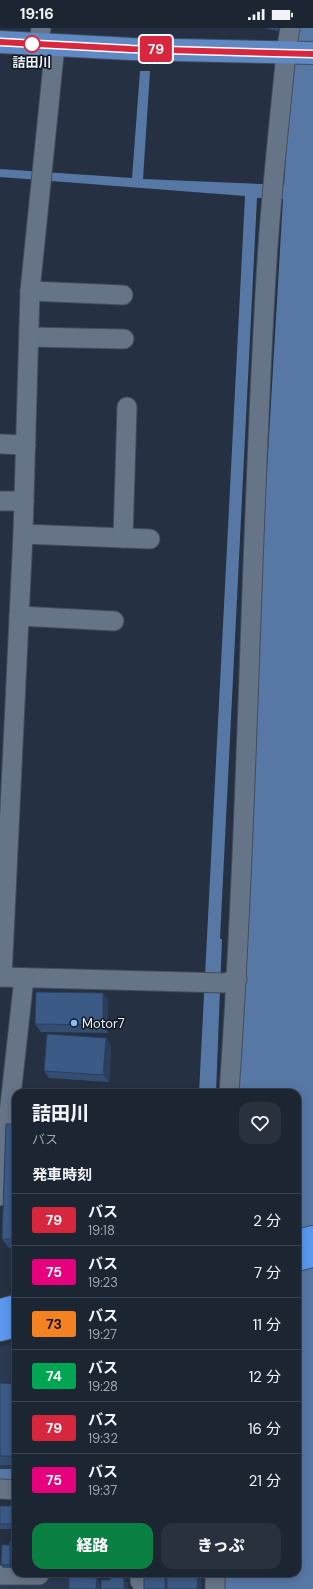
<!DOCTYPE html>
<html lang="ja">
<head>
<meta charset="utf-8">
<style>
  :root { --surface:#1c2532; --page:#29313e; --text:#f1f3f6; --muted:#a0a5ac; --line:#3a424d; --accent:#0b8043 }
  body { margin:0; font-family:"DM Sans","Noto Sans JP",sans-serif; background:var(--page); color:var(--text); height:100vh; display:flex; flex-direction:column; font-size:15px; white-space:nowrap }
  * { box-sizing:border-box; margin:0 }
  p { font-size:13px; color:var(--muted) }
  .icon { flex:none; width:22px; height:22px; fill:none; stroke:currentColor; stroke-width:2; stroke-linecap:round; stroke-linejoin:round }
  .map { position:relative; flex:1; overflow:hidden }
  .details { position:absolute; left:12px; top:1061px; width:289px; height:488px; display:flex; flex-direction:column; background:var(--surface); border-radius:12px; box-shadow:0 2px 10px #0003,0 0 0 1px var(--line) }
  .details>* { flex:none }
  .badge { padding:0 8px; border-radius:3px; font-size:14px; line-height:26px }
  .map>.badge { position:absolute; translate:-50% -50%; box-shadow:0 0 0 2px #fff }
  h2 { padding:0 20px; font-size:15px; line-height:36px }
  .round { display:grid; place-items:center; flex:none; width:42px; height:42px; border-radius:12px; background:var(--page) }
  .head { display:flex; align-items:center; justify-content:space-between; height:68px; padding:0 20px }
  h1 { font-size:19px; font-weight:800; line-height:30px }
  .action { display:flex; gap:8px; margin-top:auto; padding:8px 20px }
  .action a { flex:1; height:46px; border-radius:12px; background:var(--accent); color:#fff; font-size:16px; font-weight:800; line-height:46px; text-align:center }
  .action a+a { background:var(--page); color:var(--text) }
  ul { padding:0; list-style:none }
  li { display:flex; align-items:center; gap:12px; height:52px; padding:0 20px; border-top:1px solid var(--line) }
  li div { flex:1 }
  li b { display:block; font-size:15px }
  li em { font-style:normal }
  li .badge { min-width:44px; font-weight:700; text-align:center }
  .status { display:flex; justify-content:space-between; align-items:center; height:28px; padding:0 20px; background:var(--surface); direction:ltr }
  .status svg { height:11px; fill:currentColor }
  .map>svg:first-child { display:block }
  .built { fill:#2a3a50 }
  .water { fill:#5777a4 }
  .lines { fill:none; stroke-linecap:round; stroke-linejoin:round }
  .minor-casing { stroke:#434d5b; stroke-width:21 }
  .major-casing { stroke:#434d5b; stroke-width:24 }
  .highway-casing { stroke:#434d5b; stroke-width:24 }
  .minor { stroke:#667487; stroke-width:19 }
  .major { stroke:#5f89c4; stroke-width:22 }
  .highway { stroke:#5a97ed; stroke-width:22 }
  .wall { fill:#344d73 }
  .shaded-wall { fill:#2a3f5e }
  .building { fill:#3c5a86; stroke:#2a3f5e }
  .line-casing { stroke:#fff; stroke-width:9 }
  .line { stroke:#d7263d; stroke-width:6 }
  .stop-dot { fill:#fff; stroke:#d7263d; stroke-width:2 }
  .poi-dot { fill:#8bbafc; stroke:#131920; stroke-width:1.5 }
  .labels { text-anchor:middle; stroke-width:3; stroke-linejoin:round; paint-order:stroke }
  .stop-label { font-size:13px; font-weight:bold; fill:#eaf2fd; stroke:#131920 }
  .poi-label { font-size:13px; fill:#eaf2fd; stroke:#131920; text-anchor:start }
</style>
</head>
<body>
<div class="status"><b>19:16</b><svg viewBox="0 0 49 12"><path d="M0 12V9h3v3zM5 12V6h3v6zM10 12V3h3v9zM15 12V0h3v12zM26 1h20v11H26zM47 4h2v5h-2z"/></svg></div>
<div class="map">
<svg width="313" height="1561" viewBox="0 0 313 1561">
  <rect width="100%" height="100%" fill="#253142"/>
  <!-- built -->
  <g class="built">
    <path d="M16,1316V1441H0V1319Z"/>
    <path d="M45,1545H71V1561H0V1554Z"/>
  </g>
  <!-- water -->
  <g class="water">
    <path d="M299,0H313V1561H224V1545H297V1065H233L237,951L283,171L257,170L220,911H222L216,1065H199L245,168L0,149V141L132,150L140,43H150L143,151L284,157L291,48Z"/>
    <rect x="0" y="1441" width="16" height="14"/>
  </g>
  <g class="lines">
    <!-- minor casing -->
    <g class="minor-casing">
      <g id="minor">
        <path d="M39,16L41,0"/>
        <path d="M30,263L123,267"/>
        <path d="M29,309L124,311"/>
        <path d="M0,416L26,417"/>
        <path d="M0,473H24"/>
        <path d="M23,506L150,511"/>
        <path d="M123,510L127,379"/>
        <path d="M19,588L114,593"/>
        <path d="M0,949L225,955L237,951"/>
        <path d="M2,949L23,506L30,263L55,17"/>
        <path d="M229,1065C248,793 250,521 266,249C270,174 279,99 286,25L290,0"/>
        <path d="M0,1168L24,950"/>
        <path d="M0,1461L16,1462"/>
        <path d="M140,1545V1553"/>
        <path d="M0,1547H39"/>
        <path d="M215,1561V1545"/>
      </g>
    </g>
    <!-- major casing -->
    <g class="major-casing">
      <path id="major" d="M0,14L131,21L313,25"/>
    </g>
    <!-- highway casing -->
    <g class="highway-casing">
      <g id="highway">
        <path d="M297,1213L313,1209"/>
        <path d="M297,1232L313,1228"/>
        <path d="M0,1282L16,1278"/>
        <path d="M0,1302L16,1298"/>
      </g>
    </g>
    <!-- minor -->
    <use href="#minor" class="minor"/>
    <!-- major -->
    <use href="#major" class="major"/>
    <!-- highway -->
    <use href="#highway" class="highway"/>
  </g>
  <!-- wall -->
  <g class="wall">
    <path d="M265,0H279L278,3Z"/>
    <path d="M108,973V1005L41,1004L35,996Z"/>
    <path d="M111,1018L109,1054L49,1050L44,1043Z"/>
    <path d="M16,1096V1220H9L2,1211Z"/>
    <path d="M0,1355L16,1356V1437H0Z"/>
    <path d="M16,1470V1501H0V1478H13L16,1482Z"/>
    <path d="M16,1513V1537H14L12,1534V1540H3L1,1537L10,1517Z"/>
  </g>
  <!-- shaded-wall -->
  <g class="shaded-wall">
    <path d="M103,965L108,973V1005L103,997Z"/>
    <path d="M106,1010L111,1018L109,1054L103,1047Z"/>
    <path d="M13,1478L16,1482V1500L13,1496Z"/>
    <path d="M10,1517V1532L12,1534V1540L10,1537Z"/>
    <path d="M198,1545H202L201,1561H197Z"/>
    <path d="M165,1547L169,1553V1561H165Z"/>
    <path d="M97,1550L100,1556V1561H96Z"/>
    <path d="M124,1550L128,1555V1561H124Z"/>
  </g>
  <!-- building -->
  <g class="building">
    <path d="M36,964L103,965V997L35,996Z"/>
    <path d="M47,1006L106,1010L103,1047L44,1043Z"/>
    <path d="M6,1096H16V1211H2Z"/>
    <path d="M0,1355L16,1356V1428H0Z"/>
    <rect x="0" y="1478" width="13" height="18"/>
    <rect x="10" y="1513" width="6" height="19"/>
    <path d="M2,1517H10V1537H1Z"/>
    <path d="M167,1545H198L197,1561H167Z"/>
    <rect x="144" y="1547" width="21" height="14"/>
    <path d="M69,1549L97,1550L96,1561H69Z"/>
    <path d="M110,1549L124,1550V1561H101V1552H110Z"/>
  </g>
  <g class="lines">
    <!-- line casing -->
    <g class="line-casing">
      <path id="line" d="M0,14L131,21L313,26"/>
    </g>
    <!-- line -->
    <use href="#line" class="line"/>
  </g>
  <!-- markers -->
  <circle class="stop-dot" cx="32" cy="16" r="8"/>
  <circle class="poi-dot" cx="74" cy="995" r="4"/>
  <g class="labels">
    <!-- stop labels -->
    <g class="stop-label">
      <text x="32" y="39">詰田川</text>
    </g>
    <!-- poi labels -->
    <g class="poi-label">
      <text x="82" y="1000">Motor7</text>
    </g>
  </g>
</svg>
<b class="badge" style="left:156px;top:21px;background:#d7263d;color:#fff">79</b>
<section class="details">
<div class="head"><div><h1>詰田川</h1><p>バス</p></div><a class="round"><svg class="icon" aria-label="heart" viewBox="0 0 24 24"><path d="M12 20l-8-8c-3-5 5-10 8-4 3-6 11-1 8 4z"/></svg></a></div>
<h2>発車時刻</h2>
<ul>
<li><span class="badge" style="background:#d7263d;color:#fff">79</span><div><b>バス</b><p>19:18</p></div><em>2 分</em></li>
<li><span class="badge" style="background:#e6007e;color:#fff">75</span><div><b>バス</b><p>19:23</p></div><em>7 分</em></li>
<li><span class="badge" style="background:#f58220;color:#111">73</span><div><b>バス</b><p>19:27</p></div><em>11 分</em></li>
<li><span class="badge" style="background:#00a651;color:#fff">74</span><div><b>バス</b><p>19:28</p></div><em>12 分</em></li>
<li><span class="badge" style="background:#d7263d;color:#fff">79</span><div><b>バス</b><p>19:32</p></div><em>16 分</em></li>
<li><span class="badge" style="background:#e6007e;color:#fff">75</span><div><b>バス</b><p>19:37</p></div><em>21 分</em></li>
</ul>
<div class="action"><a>経路</a><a>きっぷ</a></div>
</section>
</div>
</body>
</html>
